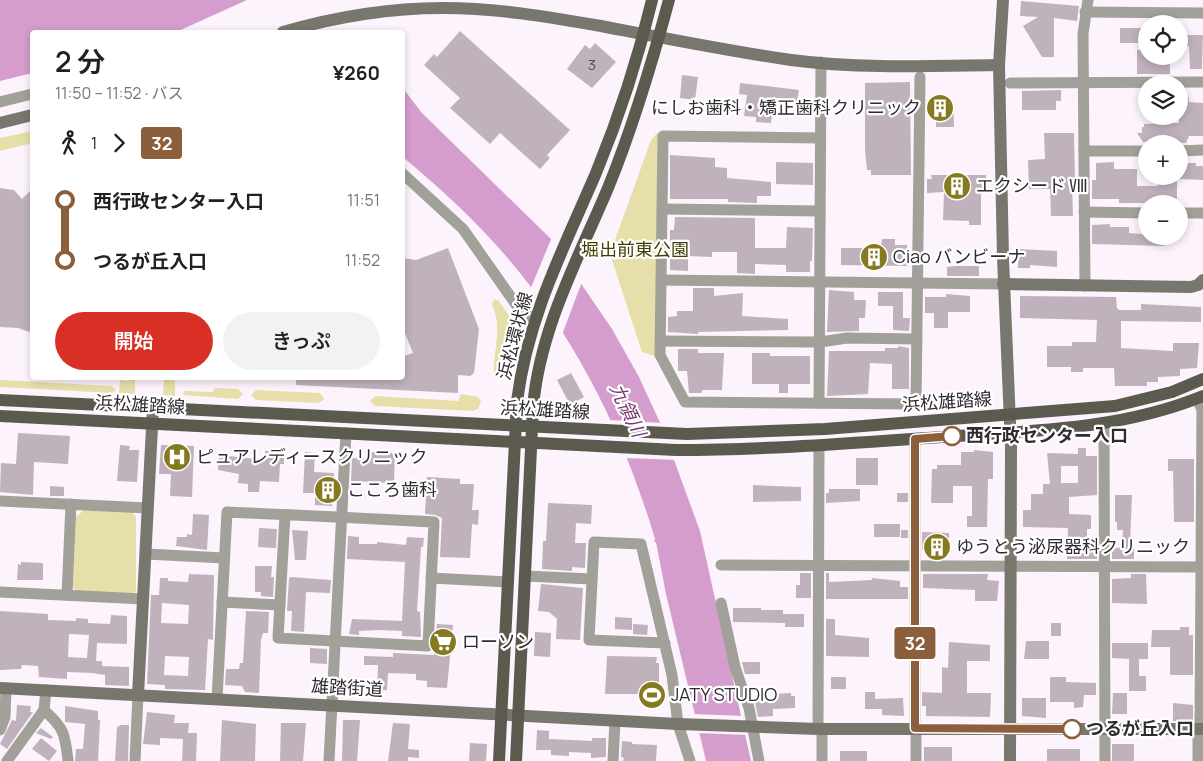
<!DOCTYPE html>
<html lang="ja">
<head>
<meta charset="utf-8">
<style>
  :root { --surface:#fff; --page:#f2f2f2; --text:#202124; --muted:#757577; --accent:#d93025 }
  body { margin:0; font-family:Manrope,"Noto Sans JP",sans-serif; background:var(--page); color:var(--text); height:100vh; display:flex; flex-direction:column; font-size:19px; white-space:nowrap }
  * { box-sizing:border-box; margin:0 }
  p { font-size:16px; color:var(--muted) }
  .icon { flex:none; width:28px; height:28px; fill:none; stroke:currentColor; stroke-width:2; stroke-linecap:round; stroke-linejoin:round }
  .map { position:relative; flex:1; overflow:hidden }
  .sheet { position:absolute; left:30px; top:30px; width:375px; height:350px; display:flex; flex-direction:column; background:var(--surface); border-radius:5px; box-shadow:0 2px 8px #0003 }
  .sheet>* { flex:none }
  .badge { padding:0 10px; border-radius:4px; font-size:18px; line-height:32px }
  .controls { position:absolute; left:1138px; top:15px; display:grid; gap:10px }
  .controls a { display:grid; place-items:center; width:50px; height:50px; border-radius:50%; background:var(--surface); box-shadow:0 2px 8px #0003; font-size:25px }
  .map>.badge { position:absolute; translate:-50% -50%; box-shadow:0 0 0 2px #fff }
  .legs { display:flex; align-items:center; gap:8px; height:55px; padding:0 25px; font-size:16px }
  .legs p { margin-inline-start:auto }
  .summary { display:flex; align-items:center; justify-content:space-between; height:85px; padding:0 25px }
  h1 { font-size:28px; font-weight:600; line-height:38px }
  .action { display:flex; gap:10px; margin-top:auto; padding:10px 25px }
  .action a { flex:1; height:58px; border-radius:30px; background:var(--accent); color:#fff; font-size:20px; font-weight:600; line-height:58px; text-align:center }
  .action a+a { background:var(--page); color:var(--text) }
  ul { padding:0 25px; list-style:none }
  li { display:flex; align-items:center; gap:18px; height:60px; font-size:19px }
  li i { display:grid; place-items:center; width:8px; height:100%; margin:0 6px; background:currentColor }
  li i::after { content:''; width:12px; height:12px; margin:-6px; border:4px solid; border-radius:50%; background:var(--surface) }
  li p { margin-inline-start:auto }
  li:first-child i { background:linear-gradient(#0000 50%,currentColor 0) }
  li:last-child i { background:linear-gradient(currentColor 50%,#0000 0) }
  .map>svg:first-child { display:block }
  .green { fill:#e6dfa9 }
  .water { fill:#d49dcd }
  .pier { fill:#fdf3fc }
  .building { fill:#bfb2bd; fill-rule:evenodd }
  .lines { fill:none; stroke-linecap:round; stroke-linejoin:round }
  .street { stroke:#a1a099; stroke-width:11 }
  .secondary { stroke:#78776d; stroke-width:12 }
  .primary { stroke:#5b5a4f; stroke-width:12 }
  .line-1-casing { stroke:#fff; stroke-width:11 }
  .line-1 { stroke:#8b5e3c; stroke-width:8 }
  .stop-1-dot { fill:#fff; stroke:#8b5e3c; stroke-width:2.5 }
  .labels { text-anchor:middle; stroke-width:4.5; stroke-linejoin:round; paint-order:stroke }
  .number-label { font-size:15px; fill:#544d53 }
  .poi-label { font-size:18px; fill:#302b30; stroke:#fff; text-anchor:start }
  .park-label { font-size:18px; fill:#453e04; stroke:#fff }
  .street-label { font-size:18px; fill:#302b30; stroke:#fff }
  .stop-label { font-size:18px; font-weight:bold; fill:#302b30; stroke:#fff; text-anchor:start }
  .water-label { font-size:19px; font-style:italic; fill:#793773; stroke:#fff }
</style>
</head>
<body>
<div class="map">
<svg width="1203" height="761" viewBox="0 0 1203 761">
  <rect width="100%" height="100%" fill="#fdf3fc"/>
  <!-- green -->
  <g class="green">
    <path d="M32,131V143L0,151V138Z"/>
    <path d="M658,132L655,356L642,352L610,254L651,140Z"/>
    <path d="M494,299L499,301L517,328L508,375L500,380L494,375C493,350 503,328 492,304Z"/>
    <path d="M130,378H135V394L119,393L120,380L129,381Z"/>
    <path d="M164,378L175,381V396L163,395Z"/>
    <path d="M0,380L112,386L116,390L112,393L0,387Z"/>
    <path d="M215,388L238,389L243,394L238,399L183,395L184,391L212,392Z"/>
    <path d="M256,390L320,393L324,399L319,403L256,400L251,395Z"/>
    <path d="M461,394L478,397L481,401L478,409L473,411L375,406L370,401L375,396L458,401Z"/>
    <path d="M926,401L948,402V406L926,407Z"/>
    <path d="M85,509L132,511L136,517V591L133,594L76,591L73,587L76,517Z"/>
  </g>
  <!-- water -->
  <g class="water">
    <path d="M0,0H247L176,32H32V73L0,81Z"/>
    <path d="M402,87L422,113L550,238L612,329L639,377L662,427L700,531L751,761H706L666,594L656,542H654L655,539C621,425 568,321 486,234C460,206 431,181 403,157Z"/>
  </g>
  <!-- pier -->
  <g class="pier">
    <path d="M358,0H383V26L330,32L328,5Z"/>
    <path d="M552,237L583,279L562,335L530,290Z"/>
    <path d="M609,420L663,423L678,460L625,458Z"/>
    <path d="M693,714L744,716L748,735L697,733Z"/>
  </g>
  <!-- building -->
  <g class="building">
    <path d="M1021,1L1079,6L1077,21L1054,18V57H1042L1023,26L1038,17L1020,16Z"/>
    <rect x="1120" y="28" width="22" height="15"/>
    <path d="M460,31L570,130L547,155L550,158L540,169L500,133L490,144L450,108L460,98L424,65L434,54L437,57Z"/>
    <path d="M1179,35H1203L1202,69H1190L1189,46H1179Z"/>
    <path d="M595,43L616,62L592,88L567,69L585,45L590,49Z"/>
    <path d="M1137,50H1146V56H1170V74H1137Z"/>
    <path d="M682,75L698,77L695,100L680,98Z"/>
    <path d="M910,82L911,175H871V170H867L865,150V83Z"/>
    <path d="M740,83L799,90L797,101L774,98L771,123L756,122V117L744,116L747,95L739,94Z"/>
    <path d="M1061,90V101H1056V110H1022V91Z"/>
    <path d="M1179,97H1189V102L1203,103V136H1189L1186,143L1143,142L1137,133H1142V127H1144V124L1179,123Z"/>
    <path d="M927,101H953L954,127H936V117L927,115Z"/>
    <path d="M1044,133H1074L1075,182H1072L1073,216H1051L1050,189H1029L1028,160L1045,159Z"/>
    <path d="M670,155L715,158V167L727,168V178L771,182V196H757V203L728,202V199H670Z"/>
    <path d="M776,162L813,163V185L776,184Z"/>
    <path d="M1114,162V169H1137V186H1158V181L1177,177V199H1155V203H1119V199H1092V180H1096V163Z"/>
    <path d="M1185,163H1196V166H1203V180L1179,179V164Z"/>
    <path d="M931,175H986L987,192H981V225H969V221L943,220L944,192L927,193V179H932Z"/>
    <path d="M0,188L14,190L22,199L32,189V333L18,328L0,327Z"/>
    <path d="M675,217L755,218V248H786L787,227L813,228L812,261H810V272H786V265L755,264V274L737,273V252H712V257L688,256V271L670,270V230H674Z"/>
    <path d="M1110,224V227H1129V233L1164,236V246L1092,244V225Z"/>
    <path d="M882,239H895V245H907V266L841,265V248H881Z"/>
    <path d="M448,248L479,329L474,373L470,376L458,375V393L296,385V378H402V357L413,353L402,326V258L416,260Z"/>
    <path d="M1018,249L1057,251V267L1030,265V268H1018Z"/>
    <path d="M955,266H979V276H947V267Z"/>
    <path d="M693,288H714V296L743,293L742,316L788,319V330L698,332V334L668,332V317L677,316V311H693Z"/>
    <path d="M829,290L854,292V300H866L865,318H859V331L827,332Z"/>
    <path d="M878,292H903V318H910L909,331L893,330V306H878Z"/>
    <path d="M946,294L970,296V312H948V328H934V313H925V297H946Z"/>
    <path d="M1020,296L1116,297L1117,308L1119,310H1141V304L1201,307V322L1121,321V348L1173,351V343H1199L1197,368L1180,369V376L1158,377V382H1147V386H1115L1114,368H1083V372H1071V367H1047V346H1072V342H1096L1097,320L1020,318Z"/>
    <path d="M898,346L909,348V389H892V364L870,363L868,394L827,396L829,351H885V348H898Z"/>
    <path d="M678,349H698V353H724L722,390H702V393H689L687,371H678Z"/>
    <path d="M752,353H770V356H810V384H788V393H779V384H752Z"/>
    <path d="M571,373L584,397L570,405L557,380Z"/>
    <path d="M18,433L70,436L68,464L34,462L33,495L0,492L1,463L16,464Z"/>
    <path d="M120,445L130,446L129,450H139L137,482L117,481Z"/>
    <path d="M161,445L194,446L192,497L170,496L171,474H159Z"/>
    <path d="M1078,448H1086V456H1097V495L1069,497V514L1091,515V529H1087V549H1097V559H1067L1068,528L1023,527V510H1031V494H1043V484H1050L1047,453L1078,454ZM1061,466H1078V483H1061Z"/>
    <path d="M974,450L993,452V479H988L987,527H967V516H972V486H953V503H931L932,469H937V465H961V452H974Z"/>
    <path d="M265,451H281L280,454H284V464H280L279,482L260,481L259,492H248V484L238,483L239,474L218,470L219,455L265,460Z"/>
    <path d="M305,452L315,453L314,472L334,473L332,506L315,505V493H303Z"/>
    <path d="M370,452L395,453L394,483L351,481L352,458L369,459Z"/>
    <rect x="856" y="458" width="22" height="27"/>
    <path d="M1168,459H1194V522H1174L1173,471H1168Z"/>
    <path d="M427,477L460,479V484H474L472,510H479L478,525L472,524L470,558L440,557L442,518L435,515L425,514Z"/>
    <path d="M753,485L801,487V501L753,502Z"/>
    <path d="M50,486L64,487V496H50Z"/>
    <path d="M829,489H860V501L826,503V493H829Z"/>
    <rect x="897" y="493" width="11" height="9"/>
    <path d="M1115,495H1132L1130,544H1134V559H1112V549L1122,547L1123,530H1117V522H1115Z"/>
    <path d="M548,503L592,505L591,524L576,523L575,543H586L585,568L572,567V571L542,569L543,541H546Z"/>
    <path d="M193,514L209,515L207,550L176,546L177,537H187V534L192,535Z"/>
    <rect x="874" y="524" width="26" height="13"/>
    <path d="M259,528L277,529L276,548L258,547Z"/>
    <path d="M292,530L308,531L306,560H295Z"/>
    <rect x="901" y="530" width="7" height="8"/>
    <path d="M922,532L949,533V550H922Z"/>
    <path d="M348,536L359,537V544H377V542L406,545L407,537L424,538L423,547H421L417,611L420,612L421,637L402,636V631L378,630L359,631V635L349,634L352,619L402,621L405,562L347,559Z"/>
    <path d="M21,562L43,563V580H17L18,564L21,565Z"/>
    <path d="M255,566H272L271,577H274L273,597L261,596V592H255Z"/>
    <path d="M800,573H811V598H796V585H800Z"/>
    <path d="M826,573H829V582L872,580V578L900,581V587H908V599H826Z"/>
    <path d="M189,574L214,575L213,640L208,639L205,690L165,689V685L147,684L151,595H159L160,578H168V581L188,582ZM162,603L189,605L188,624L161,623ZM165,656L189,657L188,676L164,675Z"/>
    <path d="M923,574H988L987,580L999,581L997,601H975V590L923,588Z"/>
    <path d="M1131,574H1146L1147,604L1112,603V579L1131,578Z"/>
    <path d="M291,577L331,580L330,593L306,592L304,632L291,631L292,611H287L289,578Z"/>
    <path d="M541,584L583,588L580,640L556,639L557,619L549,612L538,611Z"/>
    <path d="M733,608H761V610H783V614H804V627H785V623L733,622Z"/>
    <path d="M0,611L48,614V620L76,621V618L88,619V623L110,624L111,615L127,616V644L97,643L96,661H102V666L129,667V686L105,685V675L92,673L67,672V679L39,677L38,666L22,665L21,669L0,670ZM69,634L89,635L87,658L68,657Z"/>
    <path d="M246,611L269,612L268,633H263L261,640L259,693L245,692L242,686L225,685L226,669H239L240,663H243Z"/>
    <path d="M615,617L632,618V630L615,629Z"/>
    <path d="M826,619H835V635L869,638V657L826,656Z"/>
    <rect x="1051" y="623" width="10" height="13"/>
    <path d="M437,624L453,625L447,688L427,687V681L416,680V674L388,673L387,690H377L378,665H364V656L393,657V653L434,655Z"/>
    <path d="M633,624L648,625L647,635L633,634Z"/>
    <path d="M1180,627H1189V635H1193V675H1170V647H1151L1152,630H1180Z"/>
    <path d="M535,632L551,633L550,657L534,656Z"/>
    <path d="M1026,641H1049V659H1024Z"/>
    <path d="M949,642L990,645V661H967V693H991L990,717L926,716V706H922V692L942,693V667L948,668Z"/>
    <path d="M1112,643H1148V659H1139V676H1146V691H1129V659L1112,658Z"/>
    <path d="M310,648L327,649V664L310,663Z"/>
    <rect x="893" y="649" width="15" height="9"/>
    <path d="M607,656L657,657L656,663H659V700H646V694H605Z"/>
    <path d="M742,662H760V674H745Z"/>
    <rect x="831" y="677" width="15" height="12"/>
    <path d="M1050,677H1066V682L1096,683V695H1084L1083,707L1074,708V702H1050Z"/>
    <path d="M865,692H875V699L903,698L904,716L882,715V709H865Z"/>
    <path d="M791,693V696H795V708L773,709V716L758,717L755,702L774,701V694Z"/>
    <path d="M1113,693H1127V714H1112Z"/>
    <path d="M1022,698H1046V718L1022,716Z"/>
    <path d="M1173,703L1193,705V721H1173Z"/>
    <path d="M17,705L31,706L30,712H33L7,749L0,744L12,720L16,721Z"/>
    <path d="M65,706L98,711V720H100L98,761H75L76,749H83L85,724L65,722Z"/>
    <path d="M147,712L175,715L174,723H189L188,733H197L196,761H182L183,739L160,738V745L143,744Z"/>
    <path d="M222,720L256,724L255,761H220Z"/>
    <path d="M343,720H360L357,761H342Z"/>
    <path d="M281,723H306L303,761H280Z"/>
    <path d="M393,723L410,724L408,749L419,750V758L408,757V761H388Z"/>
    <path d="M121,725H129L128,761H115L117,727Z"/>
    <path d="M41,728L53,737L51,739L36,733Z"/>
    <path d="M537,730L549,731V739L592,741V738H606V757L591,758V753L569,752V756L551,755V750H536Z"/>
    <path d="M41,738L57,751L49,761L32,749Z"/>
    <path d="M622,741L632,742V744L657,745L656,761H623L624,758L621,757Z"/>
    <path d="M470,743L487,744L486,761H469Z"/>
    <rect x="1112" y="744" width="22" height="17"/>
    <rect x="924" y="747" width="28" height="14"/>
    <rect x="1047" y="749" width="33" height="12"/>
    <rect x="840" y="751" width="27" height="10"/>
  </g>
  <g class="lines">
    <!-- street -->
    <g class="street">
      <path d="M1085,12L1203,13"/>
      <path d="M1010,83L1203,82"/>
      <path d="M0,102L32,94"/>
      <path d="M820,138L663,136L660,355L685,402L916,404L920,77"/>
      <path d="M1084,151H1146"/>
      <path d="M1179,151L1203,150"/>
      <path d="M402,173L463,229L522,313L535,319"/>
      <path d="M662,209L820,211"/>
      <path d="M1084,212L1146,213"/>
      <path d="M1179,213H1203"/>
      <path d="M661,280L1003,284"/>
      <path d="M1085,286L1083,34L1088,0"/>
      <path d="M661,341L820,342L847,338L917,339"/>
      <path d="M1197,399L1202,410L1200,729"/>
      <path d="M819,403L821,62"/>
      <path d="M1104,423L1105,761"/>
      <path d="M0,501L148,508"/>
      <path d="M146,554L224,558"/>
      <path d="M721,565L1203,567"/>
      <path d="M525,576L592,579"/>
      <path d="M431,578L508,582"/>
      <path d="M0,592L143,599"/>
      <path d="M67,595L71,504"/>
      <path d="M222,602L280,605"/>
      <path d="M721,603L735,667L749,708L759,761"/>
      <path d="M665,643L589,640L594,542L641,544L672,675L678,724L690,761"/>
      <path d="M46,690L44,710C65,729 65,734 68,761"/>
      <path d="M217,699L227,512C296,515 365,518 434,522L428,646L278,638L285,515"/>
      <path d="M915,728V439"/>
      <path d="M818,729L819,446"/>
      <path d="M1198,729V761"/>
      <path d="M0,730L5,717L6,688"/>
      <path d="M7,761L44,710"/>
      <path d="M135,761L138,695"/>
      <path d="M329,761L346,433"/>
      <path d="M613,761L615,721"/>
      <path d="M822,761V729"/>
      <path d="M916,761V728"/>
    </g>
    <!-- secondary -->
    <g class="secondary">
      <path d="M1003,0L999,65L1003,258L1011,446L1010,761"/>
      <path d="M283,32C335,17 389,8 443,8C497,8 549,17 601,26C664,38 728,51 791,60C860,69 930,66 999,65"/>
      <path d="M0,123L32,115"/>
      <path d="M1003,284L1191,287L1198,285L1203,280"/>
      <path d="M0,688L678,724L818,729H1203"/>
      <path d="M138,695L153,408"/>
    </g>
    <!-- primary -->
    <g class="primary">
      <path d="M0,400L687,434L825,429L1115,406L1172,392L1203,379"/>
      <path d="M0,416L676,450C765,450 853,443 941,437C1030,431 1120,430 1203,396"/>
      <path d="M499,761L517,401C528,316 563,250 596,173C619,117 638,59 652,0"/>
      <path d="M516,761L533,407C540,328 578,259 608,188C633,127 652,63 669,0"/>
    </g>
  </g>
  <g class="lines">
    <!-- line-1 casing -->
    <g class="line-1-casing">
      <path id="line-1" d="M952,436L915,439V728L1072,729"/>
    </g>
    <!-- line-1 -->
    <use href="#line-1" class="line-1"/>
  </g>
  <!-- icons -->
  <defs>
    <g id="building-disc" transform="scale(1.4375)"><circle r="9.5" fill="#857a1f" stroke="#fff"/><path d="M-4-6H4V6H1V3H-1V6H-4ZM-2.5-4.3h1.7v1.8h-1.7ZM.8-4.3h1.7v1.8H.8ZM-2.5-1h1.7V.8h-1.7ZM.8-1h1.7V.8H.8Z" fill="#fff"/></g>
    <g id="hospital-disc" transform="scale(1.4375)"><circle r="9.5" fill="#857a1f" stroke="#fff"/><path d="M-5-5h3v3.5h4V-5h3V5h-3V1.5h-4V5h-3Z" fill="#fff"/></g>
    <g id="supermarket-disc" transform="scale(1.4375)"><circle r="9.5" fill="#857a1f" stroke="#fff"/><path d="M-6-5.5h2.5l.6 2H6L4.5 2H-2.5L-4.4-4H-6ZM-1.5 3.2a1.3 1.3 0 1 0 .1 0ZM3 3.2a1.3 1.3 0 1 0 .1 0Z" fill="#fff"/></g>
    <g id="stadium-disc" transform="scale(1.4375)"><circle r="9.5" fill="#857a1f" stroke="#fff"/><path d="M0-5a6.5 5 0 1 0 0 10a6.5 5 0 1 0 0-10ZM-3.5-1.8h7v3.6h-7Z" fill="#fff"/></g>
  </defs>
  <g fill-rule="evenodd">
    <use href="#building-disc" x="940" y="108"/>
    <use href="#building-disc" x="957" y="186"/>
    <use href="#building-disc" x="874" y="257"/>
    <use href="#hospital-disc" x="177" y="457"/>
    <use href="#building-disc" x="328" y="490"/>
    <use href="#building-disc" x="937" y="547"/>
    <use href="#supermarket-disc" x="443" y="642"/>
    <use href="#stadium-disc" x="652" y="695"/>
  </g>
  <!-- markers -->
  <g class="stop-1-dot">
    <circle cx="952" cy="436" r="9"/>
    <circle cx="1072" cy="729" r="9"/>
  </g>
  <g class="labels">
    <!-- number labels -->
    <g class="number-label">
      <text x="592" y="70">3</text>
    </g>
    <!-- poi labels -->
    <g class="poi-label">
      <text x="921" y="114" text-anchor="end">にしお歯科・矯正歯科クリニック</text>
      <text x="976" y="192">エクシード Ⅷ</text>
      <text x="893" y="263">Ciao バンビーナ</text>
      <text x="196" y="463">ピュアレディースクリニック</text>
      <text x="347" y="496">こころ歯科</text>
      <text x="956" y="553">ゆうとう泌尿器科クリニック</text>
      <text x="462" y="648">ローソン</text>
      <text x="671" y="701">JATY STUDIO</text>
    </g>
    <!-- park labels -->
    <g class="park-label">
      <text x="635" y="256">堀出前東公園</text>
    </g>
    <!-- street labels -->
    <g class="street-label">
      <text transform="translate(515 336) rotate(-75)" y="6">浜松環状線</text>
      <text transform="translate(947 402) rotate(-4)" y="6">浜松雄踏線</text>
      <text transform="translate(140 405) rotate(3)" y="6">浜松雄踏線</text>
      <text transform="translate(545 410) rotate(3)" y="6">浜松雄踏線</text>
      <text transform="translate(347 688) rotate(3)" y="6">雄踏街道</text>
    </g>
    <!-- stop labels -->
    <g class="stop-label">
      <text x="966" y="442">西行政センター入口</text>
      <text x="1086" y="735">つるが丘入口</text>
    </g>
    <!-- water labels -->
    <g class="water-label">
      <text transform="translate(628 410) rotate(64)" y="7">九領川</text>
    </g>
  </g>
</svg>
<div class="controls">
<a><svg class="icon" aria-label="locate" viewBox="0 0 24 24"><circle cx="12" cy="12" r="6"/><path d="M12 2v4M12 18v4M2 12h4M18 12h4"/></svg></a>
<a><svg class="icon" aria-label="layers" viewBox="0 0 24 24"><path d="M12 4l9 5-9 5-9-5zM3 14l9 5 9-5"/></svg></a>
<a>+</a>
<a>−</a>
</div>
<b class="badge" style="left:915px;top:643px;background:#8b5e3c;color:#fff">32</b>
<section class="sheet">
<div class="summary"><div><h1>2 分</h1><p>11:50 – 11:52 · バス</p></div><b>¥260</b></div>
<div class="legs"><svg class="icon" aria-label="walk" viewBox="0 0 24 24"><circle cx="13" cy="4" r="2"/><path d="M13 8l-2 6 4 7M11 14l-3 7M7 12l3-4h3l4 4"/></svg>1<svg class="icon" aria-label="forward" viewBox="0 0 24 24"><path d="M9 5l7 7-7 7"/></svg><b class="badge" style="background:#8b5e3c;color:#fff">32</b></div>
<ul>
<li><i style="color:#8b5e3c"></i><b>西行政センター入口</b><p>11:51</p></li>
<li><i style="color:#8b5e3c"></i><b>つるが丘入口</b><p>11:52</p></li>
</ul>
<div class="action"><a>開始</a><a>きっぷ</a></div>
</section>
</div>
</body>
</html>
